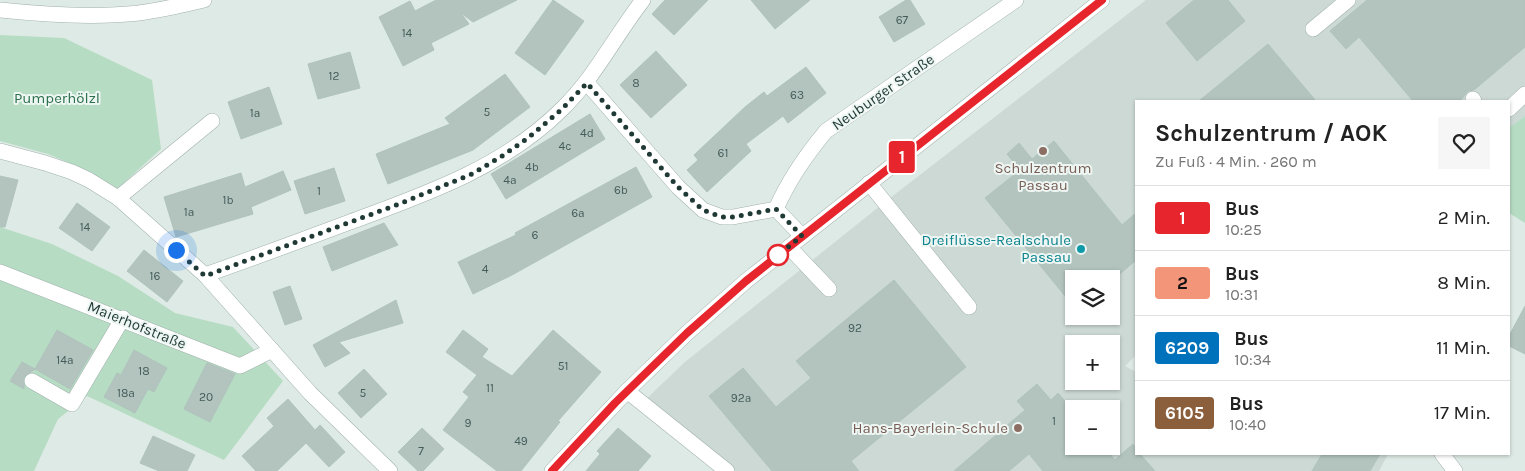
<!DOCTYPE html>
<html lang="de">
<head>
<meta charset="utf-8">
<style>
  :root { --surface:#fff; --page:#f6f6f6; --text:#222; --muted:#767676; --line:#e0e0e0 }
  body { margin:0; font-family:Karla,sans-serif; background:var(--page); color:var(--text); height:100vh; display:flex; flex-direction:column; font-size:19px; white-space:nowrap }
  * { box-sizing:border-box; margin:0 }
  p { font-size:16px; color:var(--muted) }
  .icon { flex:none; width:28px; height:28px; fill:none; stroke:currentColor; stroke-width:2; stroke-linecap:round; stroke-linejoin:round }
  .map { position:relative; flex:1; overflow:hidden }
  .side { position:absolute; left:1135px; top:100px; width:375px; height:355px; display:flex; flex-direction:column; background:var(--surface); border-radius:0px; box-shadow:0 1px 4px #0004 }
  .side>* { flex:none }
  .badge { padding:0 10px; border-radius:4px; font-size:18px; line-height:32px }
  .controls { position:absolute; left:1065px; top:270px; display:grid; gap:10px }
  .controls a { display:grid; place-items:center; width:55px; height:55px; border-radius:0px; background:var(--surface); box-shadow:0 1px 4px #0004; font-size:25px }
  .you { position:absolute; width:25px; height:25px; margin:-12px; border:4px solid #fff; border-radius:50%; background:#1a73e8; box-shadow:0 0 0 8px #1a73e833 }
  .map>.badge { position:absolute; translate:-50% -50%; box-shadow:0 0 0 2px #fff }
  .round { display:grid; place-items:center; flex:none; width:52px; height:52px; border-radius:0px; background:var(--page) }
  .head { display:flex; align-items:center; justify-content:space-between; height:85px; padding:0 20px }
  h1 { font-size:24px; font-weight:700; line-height:38px }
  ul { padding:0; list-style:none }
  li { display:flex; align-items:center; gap:15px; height:65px; padding:0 20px; border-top:1px solid var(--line) }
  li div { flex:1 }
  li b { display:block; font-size:19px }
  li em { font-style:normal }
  li .badge { min-width:55px; font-weight:700; text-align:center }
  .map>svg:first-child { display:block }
  .built { fill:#ccd9d4; fill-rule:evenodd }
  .green { fill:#b6dcc3 }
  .building { fill:#b3c4bf; stroke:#b0c3bd }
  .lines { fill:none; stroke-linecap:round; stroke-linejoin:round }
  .minor-casing { stroke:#a1b1ad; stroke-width:16 }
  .minor { stroke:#fff; stroke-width:15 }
  .line-casing { stroke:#fff; stroke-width:11 }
  .line { stroke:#e6252c; stroke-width:8 }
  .walk { stroke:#1f3935; stroke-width:5; stroke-dasharray:0 9 }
  .education-dot { fill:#8d6e63; stroke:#eef6f3; stroke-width:2 }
  .culture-dot { fill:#0f9aa8; stroke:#eef6f3; stroke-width:2 }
  .stop-dot { fill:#fff; stroke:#e6252c; stroke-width:2.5 }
  .labels { text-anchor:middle; stroke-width:4; stroke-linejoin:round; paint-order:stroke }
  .number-label { font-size:12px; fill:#445c58 }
  .street-label { font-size:15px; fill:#1f3935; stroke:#eef6f3 }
  .park-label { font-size:15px; fill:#29704b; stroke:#eef6f3 }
  .education-label { font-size:15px; fill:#785e54; stroke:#eef6f3 }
  .culture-label { font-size:15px; fill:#0d838f; stroke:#eef6f3; text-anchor:end }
</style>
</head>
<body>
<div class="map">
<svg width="1525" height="471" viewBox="0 0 1525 471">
  <rect width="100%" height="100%" fill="#deeae5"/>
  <!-- built -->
  <path class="built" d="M1146,0H1525V116L1509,128V101H1136V355L1125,366L1136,372V454H1388L1379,471H729L642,403L685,362L885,202ZM1074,279H1111V316H1074ZM1074,344H1111V381H1074ZM1074,409H1111V446H1074Z"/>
  <!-- green -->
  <g class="green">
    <path d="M0,35L64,38L152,80L161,149L117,189L83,169L48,154L0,141Z"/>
    <path d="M1525,116V223L1509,213V128Z"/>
    <path d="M0,227L52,244L118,276L175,313L233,327L283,381L224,460L87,396L58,419L34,471H0Z"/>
  </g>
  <!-- building -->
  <g class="building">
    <path d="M436,0H517L473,22L461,13L469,24L431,43L434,50L403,66L379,17L410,1L415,11Z"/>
    <path d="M553,0L584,21L545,75L515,53Z"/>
    <path d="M665,0H708L674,35L652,14Z"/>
    <path d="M751,0H810L775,29Z"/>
    <path d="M906,0H910L925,24L894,42L879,17Z"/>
    <path d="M1194,0H1228L1245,21L1197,61L1166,23Z"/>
    <path d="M1367,0H1525V47L1474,90L1468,91L1460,101H1413L1359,37L1346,49L1330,31Z"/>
    <path d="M1268,44L1316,101H1199L1221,83Z"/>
    <path d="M656,51L687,85L651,118L620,85Z"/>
    <path d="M350,52L360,88L318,99L308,64Z"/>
    <path d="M806,67L826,93L788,123L783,116L746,144L751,151L707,192L687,170L698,160L694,155L745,107L764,92L767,96Z"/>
    <path d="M505,74L530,107L473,150L388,184L376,154L450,124L445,118Z"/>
    <path d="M269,87L282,124L241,139L228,102Z"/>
    <path d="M590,114L605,139L506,199L491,174Z"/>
    <path d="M1054,141L1122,225L1136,213V260L1114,279H1074V307L985,198L1020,170L1007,154L1019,143L1032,159Z"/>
    <path d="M636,167L652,197L512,275L473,294L458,262L516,235L515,233Z"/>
    <path d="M334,168L345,201L305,214L294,181Z"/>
    <path d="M283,171L291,190L251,207L253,214L176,237L164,197L241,173L245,187Z"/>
    <path d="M0,176L18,180L5,227H0Z"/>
    <path d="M77,203L110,227L92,251L59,228Z"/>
    <path d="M384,223L398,245L332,271L323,247Z"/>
    <path d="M144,250L183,281L167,302L127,271Z"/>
    <path d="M894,280L966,367L851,461L859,471H772L709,396L743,368L776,407L811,378L796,361Z"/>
    <path d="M290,286L302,319L285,325L273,292Z"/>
    <path d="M396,300L403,323L339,342L350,353L325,367L313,345Z"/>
    <path d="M1525,306V354L1509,346V336Z"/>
    <path d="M57,330L93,350L70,389L35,369Z"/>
    <path d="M463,330L488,349L482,357L512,376L553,330L601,372L558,421L560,422L521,471H497L443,430L469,397L463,392L477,375L446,352Z"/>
    <path d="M134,350L167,368L154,392L148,389L135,413L104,397L117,373L121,375Z"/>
    <path d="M22,362L35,369L24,377V389L10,381Z"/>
    <path d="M207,363L235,374L210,422L184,409Z"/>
    <path d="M364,369L387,394L361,418L338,393Z"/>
    <path d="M1037,384L1051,400L1058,393L1074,412V446H1103L1115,460L1133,444L1136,449V454H1140L1155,471H1043L1029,454L1009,471H954L1025,410L1017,401Z"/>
    <path d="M288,399L315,430L320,425L345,452L329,467L306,443L277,471H256L242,456L274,426L267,418Z"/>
    <path d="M422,428L444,449L423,471H418L398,452Z"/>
    <path d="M618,428L651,456L638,471H586L600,454L597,451Z"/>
    <path d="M153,436L195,455L187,471H159L140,463Z"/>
    <path d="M1322,454H1380L1370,471H1312Z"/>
  </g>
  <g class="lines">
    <!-- minor casing -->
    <g class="minor-casing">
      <g id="minor">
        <path d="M0,10C47,15 93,18 139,13C161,10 183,5 204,0"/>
        <path d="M1313,29L1348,0"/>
        <path d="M587,83L678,187L703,210L722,217H733L776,209"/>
        <path d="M1473,99L1474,101"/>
        <path d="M1509,109L1525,94"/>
        <path d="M0,151L45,163L72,172L89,180L118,198L205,275L310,393L390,471"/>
        <path d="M869,183L969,307"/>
        <path d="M118,198L212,121"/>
        <path d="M776,209C789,179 806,155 826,131L1016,0"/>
        <path d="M776,209L802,236"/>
        <path d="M789,247L829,289"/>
        <path d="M0,272L240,366L272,350"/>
        <path d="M205,275C253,258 302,240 350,222C426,194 504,167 562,109C595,77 615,36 643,0"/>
        <path d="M32,381L72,404L123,318"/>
        <path d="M627,391L727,471"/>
        <path d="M1442,454L1455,471"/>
        <path d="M552,471L627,391L687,333L746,281L1102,0"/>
      </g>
    </g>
    <!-- minor -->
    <use href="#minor" class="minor"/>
  </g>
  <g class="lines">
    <!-- line casing -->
    <g class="line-casing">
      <path id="line" d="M552,471L615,403L687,333L746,281L1102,0"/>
    </g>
    <!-- line -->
    <use href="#line" class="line"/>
    <!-- walk -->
    <path class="walk" d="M176,250L205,276L399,204L472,174L502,156L528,138L561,110L587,83L678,187L703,210L722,217H733L776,209L802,236L778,255"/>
  </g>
  <!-- markers -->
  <g class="education-dot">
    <circle cx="1043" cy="151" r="5"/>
    <circle cx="1018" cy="428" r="5"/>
  </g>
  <circle class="culture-dot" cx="1081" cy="249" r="5"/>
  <circle class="stop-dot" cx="778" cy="255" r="10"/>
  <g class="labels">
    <!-- number labels -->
    <g class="number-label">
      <text x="902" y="24">67</text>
      <text x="407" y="37">14</text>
      <text x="334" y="80">12</text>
      <text x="636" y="87">8</text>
      <text x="797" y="99">63</text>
      <text x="487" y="116">5</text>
      <text x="255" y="117">1a</text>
      <text x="587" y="137">4d</text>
      <text x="565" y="150">4c</text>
      <text x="723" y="157">61</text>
      <text x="532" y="171">4b</text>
      <text x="510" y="184">4a</text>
      <text x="621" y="194">6b</text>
      <text x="319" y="195">1</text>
      <text x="228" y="204">1b</text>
      <text x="189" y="216">1a</text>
      <text x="578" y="217">6a</text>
      <text x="85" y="231">14</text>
      <text x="535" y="239">6</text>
      <text x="485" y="273">4</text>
      <text x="155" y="280">16</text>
      <text x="855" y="332">92</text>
      <text x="65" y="364">14a</text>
      <text x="563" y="370">51</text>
      <text x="144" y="375">18</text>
      <text x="490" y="392">11</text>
      <text x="126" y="397">18a</text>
      <text x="363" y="397">5</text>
      <text x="206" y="401">20</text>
      <text x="741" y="402">92a</text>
      <text x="1054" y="425">1</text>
      <text x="468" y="427">9</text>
      <text x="521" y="445">49</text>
      <text x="421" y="455">7</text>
    </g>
    <!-- street labels -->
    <g class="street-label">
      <text transform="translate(883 92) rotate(-35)" y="5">Neuburger Straße</text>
      <text transform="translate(137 325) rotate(22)" y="5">Maierhofstraße</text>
    </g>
    <!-- park labels -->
    <g class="park-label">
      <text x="57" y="103">Pumperhölzl</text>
    </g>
    <!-- education labels -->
    <g class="education-label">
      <text x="1043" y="173">Schulzentrum<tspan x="1043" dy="17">Passau</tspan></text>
      <text x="1008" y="433" text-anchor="end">Hans-Bayerlein-Schule</text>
    </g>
    <!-- culture labels -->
    <g class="culture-label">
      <text x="1071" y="245">Dreiflüsse-Realschule<tspan x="1071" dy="17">Passau</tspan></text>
    </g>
  </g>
</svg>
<div class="controls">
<a><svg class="icon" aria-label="layers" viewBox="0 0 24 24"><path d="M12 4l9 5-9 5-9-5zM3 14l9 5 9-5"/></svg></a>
<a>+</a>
<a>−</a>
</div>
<div class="you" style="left:176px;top:250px"></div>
<b class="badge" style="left:902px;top:157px;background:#e6252c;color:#fff">1</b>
<section class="side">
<div class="head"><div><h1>Schulzentrum / AOK</h1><p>Zu Fuß · 4 Min. · 260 m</p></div><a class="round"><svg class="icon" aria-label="heart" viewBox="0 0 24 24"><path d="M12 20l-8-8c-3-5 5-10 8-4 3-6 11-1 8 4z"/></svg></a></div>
<ul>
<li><span class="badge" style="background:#e6252c;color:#fff">1</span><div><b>Bus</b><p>10:25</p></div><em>2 Min.</em></li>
<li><span class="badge" style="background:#f29579;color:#111">2</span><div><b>Bus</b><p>10:31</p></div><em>8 Min.</em></li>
<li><span class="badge" style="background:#0072bc;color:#fff">6209</span><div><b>Bus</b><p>10:34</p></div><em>11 Min.</em></li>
<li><span class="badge" style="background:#8b5e3c;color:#fff">6105</span><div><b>Bus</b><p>10:40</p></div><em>17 Min.</em></li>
</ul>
</section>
</div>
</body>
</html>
